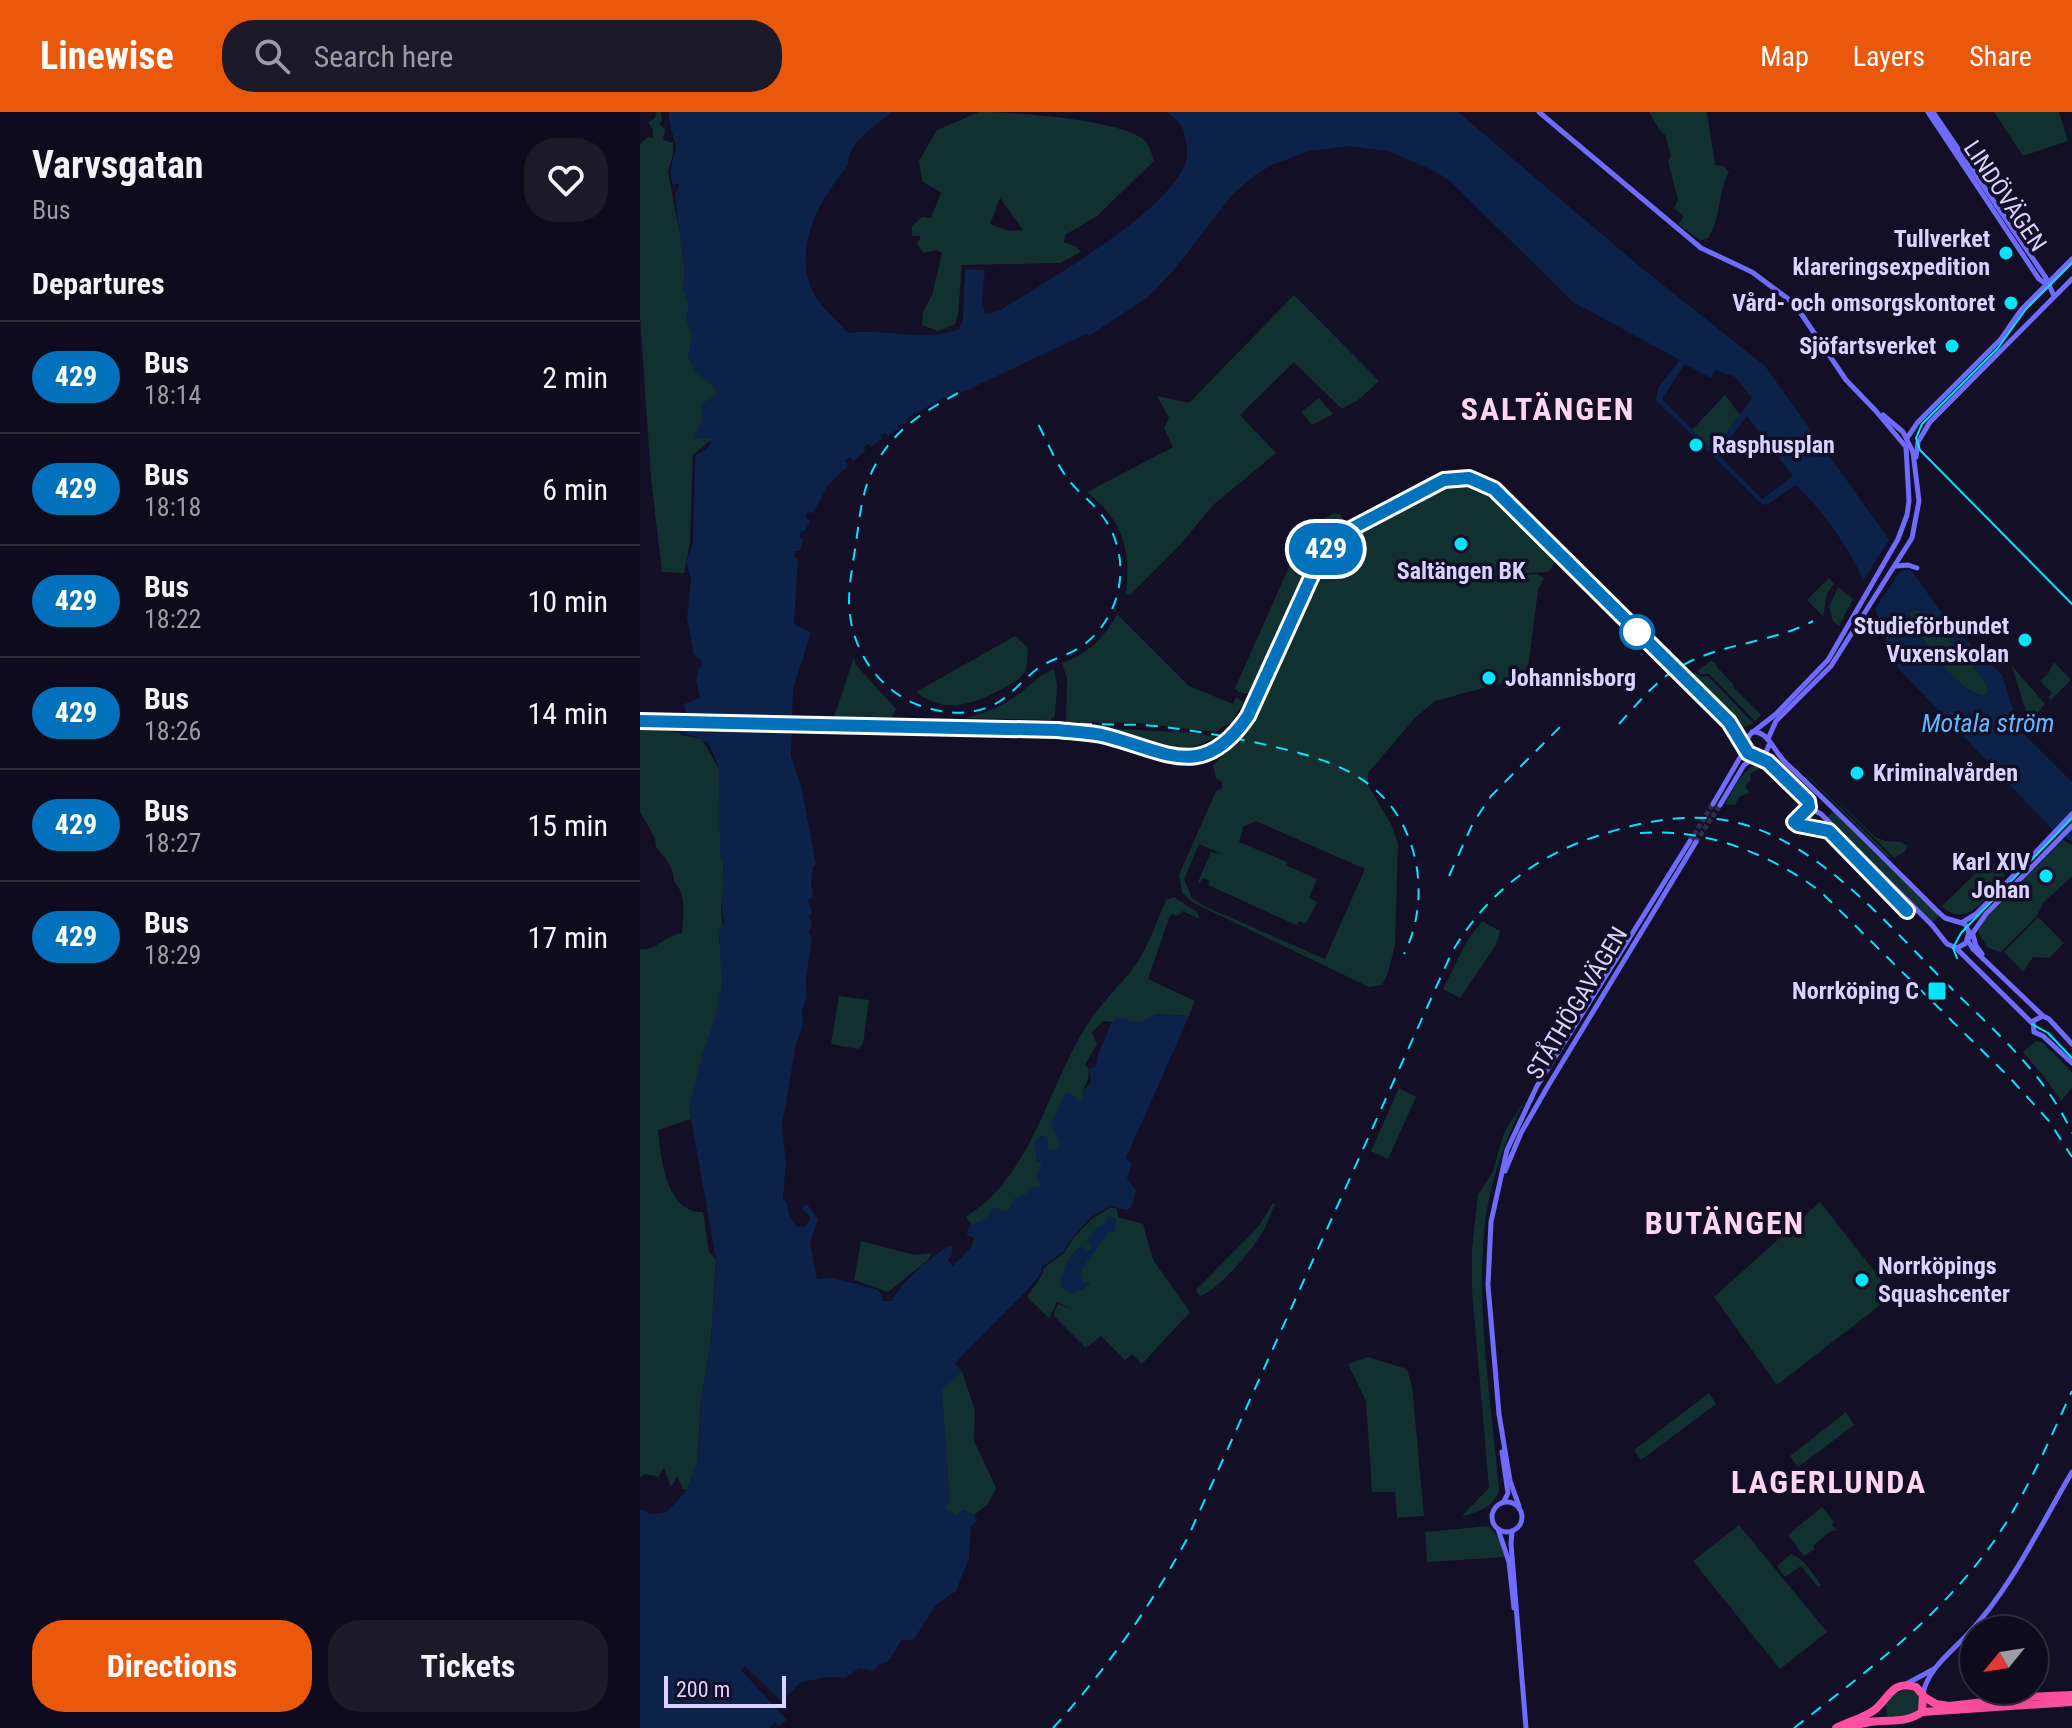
<!DOCTYPE html>
<html lang="en">
<head>
<meta charset="utf-8">
<style>
  :root { --surface:#0e0b1c; --page:#1c1929; --text:#f1f3f6; --muted:#9b9ba3; --line:#2e2b3b; --accent:#ea580c }
  body { margin:0; font-family:"Roboto Condensed",sans-serif; background:var(--page); color:var(--text); height:100vh; display:flex; flex-direction:column; font-size:30px; white-space:nowrap }
  * { box-sizing:border-box; margin:0 }
  p { font-size:26px; color:var(--muted) }
  .icon { flex:none; width:44px; height:44px; fill:none; stroke:currentColor; stroke-width:2; stroke-linecap:round; stroke-linejoin:round }
  .map { position:relative; flex:1; overflow:hidden }
  .drawer { display:flex; flex-direction:column; background:var(--surface); width:640px }
  .drawer>* { flex:none }
  .badge { padding:0 16px; border-radius:26px; font-size:28px; line-height:52px }
  .needle { width:52px; rotate:240deg }
  .tools { position:absolute; left:1320px; top:1504px; display:grid; gap:16px }
  .tools a { display:grid; place-items:center; width:88px; height:88px; border-radius:50%; background:var(--surface); box-shadow:0 8px 32px #0002,0 0 0 2px var(--line); font-size:40px }
  .scale { position:absolute; left:24px; bottom:20px; width:122px; box-sizing:border-box; padding-left:8px; border:4px solid #d9d4ff; border-top:0; font-size:22px; line-height:28px; white-space:nowrap; color:#d9d4ff; -webkit-text-stroke:6px #130f26; paint-order:stroke }
  .map>.badge { position:absolute; translate:-50% -50%; box-shadow:0 0 0 4px #fff }
  h2 { padding:0 32px; font-size:30px; line-height:72px }
  .round { display:grid; place-items:center; flex:none; width:84px; height:84px; border-radius:32px; background:var(--page) }
  .head { display:flex; align-items:center; justify-content:space-between; height:136px; padding:0 32px }
  h1 { font-size:38px; font-weight:700; line-height:60px }
  .primary-button { display:flex; gap:16px; margin-top:auto; padding:16px 32px }
  .primary-button a { flex:1; height:92px; border-radius:32px; background:var(--accent); color:#fff; font-size:32px; font-weight:700; line-height:92px; text-align:center }
  .primary-button a+a { background:var(--page); color:var(--text) }
  ul { padding:0; list-style:none }
  li { display:flex; align-items:center; gap:24px; height:112px; padding:0 32px; border-top:2px solid var(--line) }
  li div { flex:1 }
  li b { display:block; font-size:30px }
  li em { font-style:normal }
  li .badge { min-width:88px; font-weight:700; text-align:center }
  header { display:flex; align-items:center; gap:48px; box-sizing:border-box; height:112px; padding:0 40px; background:var(--accent); color:#fff }
  header strong { font-size:38px }
  nav { display:flex; gap:44px; margin-inline-start:auto; font-size:28px }
  .search { width:560px; height:72px; background:var(--page); display:flex; align-items:center; gap:20px; box-sizing:border-box; padding:0 28px; border-radius:32px; color:var(--muted); font-size:30px }
  main { display:flex; flex:1; min-height:0 }
  .map>svg:first-child { display:block }
  .green { fill:#12302f; fill-rule:evenodd }
  .water { fill:#0c2248; fill-rule:evenodd }
  .pier { fill:#130f26 }
  .lines { fill:none; stroke-linecap:round; stroke-linejoin:round }
  .secondary-tunnel { stroke:#312d47; stroke-width:5; stroke-dasharray:5 2.5; stroke-linecap:butt }
  .secondary { stroke:#6f6bff; stroke-width:5 }
  .highway { stroke:#ff4fa3; stroke-width:8 }
  .tram { stroke:#00e5ff; stroke-width:2 }
  .rail { stroke:#00e5ff; stroke-width:2; stroke-dasharray:12 10; stroke-linecap:butt }
  .line-casing { stroke:#fff; stroke-width:18 }
  .line { stroke:#0072bc; stroke-width:12 }
  .poi-dot { fill:#00e5ff; stroke:#130f26; stroke-width:3 }
  .stop-dot { fill:#fff; stroke:#0072bc; stroke-width:4 }
  .labels { text-anchor:middle; stroke-width:7; stroke-linejoin:round; paint-order:stroke }
  .street-label { font-size:24px; fill:#d9d4ff; stroke:#130f26 }
  .poi-label { font-size:24px; font-weight:bold; fill:#d9d4ff; stroke:#130f26; text-anchor:end }
  .water-label { font-size:26px; font-style:italic; fill:#62b6ff; stroke:#130f26 }
  .district-label { font-size:32px; font-weight:bold; letter-spacing:2px; fill:#ffd6f0; stroke:#130f26 }
</style>
</head>
<body>
<header>
<strong>Linewise</strong>
<div class="search"><svg class="icon" aria-label="search" viewBox="0 0 24 24"><circle cx="10" cy="10" r="6"/><path d="M15 15l6 6"/></svg>Search here</div>
<nav><a>Map</a><a>Layers</a><a>Share</a></nav>
</header>
<main>
<section class="drawer">
<div class="head"><div><h1>Varvsgatan</h1><p>Bus</p></div><a class="round"><svg class="icon" aria-label="heart" viewBox="0 0 24 24"><path d="M12 20l-8-8c-3-5 5-10 8-4 3-6 11-1 8 4z"/></svg></a></div>
<h2>Departures</h2>
<ul>
<li><span class="badge" style="background:#0072bc;color:#fff">429</span><div><b>Bus</b><p>18:14</p></div><em>2 min</em></li>
<li><span class="badge" style="background:#0072bc;color:#fff">429</span><div><b>Bus</b><p>18:18</p></div><em>6 min</em></li>
<li><span class="badge" style="background:#0072bc;color:#fff">429</span><div><b>Bus</b><p>18:22</p></div><em>10 min</em></li>
<li><span class="badge" style="background:#0072bc;color:#fff">429</span><div><b>Bus</b><p>18:26</p></div><em>14 min</em></li>
<li><span class="badge" style="background:#0072bc;color:#fff">429</span><div><b>Bus</b><p>18:27</p></div><em>15 min</em></li>
<li><span class="badge" style="background:#0072bc;color:#fff">429</span><div><b>Bus</b><p>18:29</p></div><em>17 min</em></li>
</ul>
<div class="primary-button"><a>Directions</a><a>Tickets</a></div>
</section>
<div class="map">
<svg width="1432" height="1616" viewBox="0 0 1432 1616">
  <rect width="100%" height="100%" fill="#130f26"/>
  <!-- green -->
  <g class="green">
    <path d="M16,0H21L22,8L19,12L25,17L23,28L33,31V42L28,60L40,123L35,83L39,75V72H33L30,62L36,34L30,12L29,0H86L82,328L56,345L55,344L69,335L71,328L53,343L50,431L44,461L22,460L11,366L0,204V32L8,25L13,26V18L8,10L15,6Z"/>
    <path d="M339,0C374,0 477,7 503,27C510,32 511,41 514,49L457,104L425,123L424,130L437,135L441,140L420,151L322,153L318,203L315,212L298,219L282,213L283,200L292,183L302,141L296,138L284,141L277,132L281,124H272V114L282,105L291,106L301,81L282,69L279,49L297,18ZM360,86L383,118L368,119L350,112Z"/>
    <path d="M1009,0H1067L1075,53L1083,54L1089,60C1078,80 1081,107 1068,126L1061,129L1038,112L1044,105L1034,96L1038,88L1028,49L1031,44L1025,23L1019,17Z"/>
    <path d="M1354,0H1419L1428,29L1383,44Z"/>
    <path d="M654,183L739,269L718,288L702,297L654,250L600,303L636,341L572,394L540,433L490,483L486,482C491,438 483,408 447,380L533,335L524,316L529,306L517,284L549,291Z"/>
    <path d="M1085,283L1100,303L1073,338L1052,318Z"/>
    <path d="M679,286L693,302L672,313L661,300Z"/>
    <path d="M811,369C851,364 890,417 915,443L917,448L908,460L803,466L791,463L789,466L813,468L897,462L904,466L898,478L887,564L795,589L775,606L728,661V673L752,714L758,732L755,833L748,861L742,873L729,875L552,790L542,780L539,763L576,679L582,676V670L576,666L573,653L603,624L687,442L711,421L799,373ZM616,709L725,757L685,847L564,794L552,786L544,767L559,732L582,742L571,740L558,770L560,771L563,766L570,769L568,773L656,813L659,809L666,812L677,790L669,786L677,767L646,753L647,750L599,730L603,715Z"/>
    <path d="M694,401L700,402L705,410L684,425L672,440L609,582L598,580L595,576L666,417Z"/>
    <path d="M1189,466L1194,472L1187,481L1183,504L1167,488Z"/>
    <path d="M1198,475L1213,487L1199,514L1193,509L1189,495Z"/>
    <path d="M1273,497L1281,499C1295,516 1346,562 1349,579L1344,584C1316,579 1280,527 1269,501Z"/>
    <path d="M477,502L549,574L593,592L596,585L604,590L591,611L582,615L577,620L497,611L426,610L427,566L422,551C448,542 464,526 477,502Z"/>
    <path d="M375,524L388,536C387,544 388,554 384,561C378,570 367,574 358,579C330,594 302,601 276,580Z"/>
    <path d="M214,545L216,553L256,597L251,606L194,605Z"/>
    <path d="M1071,549L1077,552L1076,554L1093,572V575L1121,603L1115,609L1069,562H1061L1057,559Z"/>
    <path d="M1414,550L1431,568L1411,588L1408,585L1412,581L1400,569L1408,562Z"/>
    <path d="M1372,554L1405,592L1392,607L1393,611L1386,600Z"/>
    <path d="M414,557L417,573L415,604L410,608L325,606C342,602 359,596 373,586C387,577 398,563 414,557Z"/>
    <path d="M1055,560L1061,565L1068,564L1113,611L1103,616C1088,608 1057,581 1051,565Z"/>
    <path d="M431,614L553,621L576,625L540,641L521,639L491,627Z"/>
    <path d="M0,615L39,620L42,623L62,627L79,657L84,772L81,797L83,816L79,826L84,858L77,910L50,995L51,1007L18,1018C21,1046 26,1101 63,1100L69,1140L76,1147L71,1228L61,1290L57,1351L47,1378L43,1377L37,1365L31,1375L24,1356L18,1365L5,1362L0,1366V837C14,840 27,822 42,821C43,806 47,781 34,770C34,755 25,746 16,735L15,726L0,700Z"/>
    <path d="M1144,640L1145,641L1252,746L1247,745Z"/>
    <path d="M1120,652L1126,655L1160,688L1159,698L1157,687L1122,655L1110,662L1111,668L1105,674L1109,681L1099,685L1095,693L1085,692C1094,678 1102,655 1120,652Z"/>
    <path d="M1177,668L1235,725L1245,729L1261,730L1268,734L1264,740L1254,746Z"/>
    <path d="M1193,699L1299,804L1292,811L1187,706Z"/>
    <path d="M1423,728L1432,733V764L1403,791L1397,804L1361,840L1348,836L1338,820L1342,810Z"/>
    <path d="M1347,750H1352L1365,763L1358,770L1360,772C1344,788 1324,817 1302,794Z"/>
    <path d="M534,785L557,800L560,807L542,799L538,804L532,802L529,806L508,867L555,889L549,904L517,902L500,911L424,1061L331,1136L335,1126L327,1123L331,1112L326,1105C335,1098 346,1091 354,1082C398,1035 412,970 445,916C458,895 475,878 491,859C507,839 516,811 526,788ZM464,909L472,910L458,943L456,955L450,957L451,971L442,980L448,968L449,957L445,953L457,932L452,920Z"/>
    <path d="M1398,805L1424,831L1409,846L1393,845L1383,860L1364,840Z"/>
    <path d="M842,809L860,819L856,833L820,886L803,877L827,829Z"/>
    <path d="M199,884L229,888L223,932L218,937L191,932Z"/>
    <path d="M1396,929L1402,930L1432,960V976L1421,989L1405,966L1383,940Z"/>
    <path d="M759,976L776,985L748,1047L731,1039Z"/>
    <path d="M885,987C868,1023 852,1063 846,1103C834,1191 852,1291 859,1379C854,1395 837,1401 822,1404L849,1376L832,1179V1136L838,1083L853,1059L864,1021Z"/>
    <path d="M1180,1090L1253,1183L1137,1273L1074,1185Z"/>
    <path d="M633,1091L635,1092C631,1102 627,1112 622,1121C612,1139 578,1178 560,1184L556,1178L619,1114Z"/>
    <path d="M471,1095L477,1097L478,1105L503,1112L513,1148L550,1200L502,1252L492,1242L485,1248L461,1224L446,1236L413,1203L418,1192L438,1200L417,1190L409,1206L387,1185L402,1163L404,1156L424,1141L435,1124L452,1107Z"/>
    <path d="M221,1129L274,1143L292,1141L288,1148L248,1180L214,1168Z"/>
    <path d="M728,1245L767,1257L772,1274L784,1404L757,1406L755,1380H732L726,1289L708,1252Z"/>
    <path d="M322,1259L335,1299L334,1329L356,1376L348,1392L334,1403L323,1398L316,1404L303,1396L301,1278Z"/>
    <path d="M1069,1281L1076,1292L1001,1348L994,1338Z"/>
    <path d="M1206,1300L1214,1313L1158,1355L1150,1344Z"/>
    <path d="M1182,1395L1194,1410L1192,1413L1197,1418L1191,1419L1173,1434L1175,1437L1164,1444L1148,1423Z"/>
    <path d="M1099,1413L1187,1520L1140,1557L1053,1449Z"/>
    <path d="M849,1414L858,1425L865,1445L787,1450L785,1420Z"/>
    <path d="M1151,1442C1164,1446 1173,1462 1181,1473L1178,1475L1161,1454L1145,1465L1137,1454Z"/>
    <path d="M1266,1577L1276,1578L1282,1589C1275,1606 1265,1604 1248,1606L1245,1592L1250,1584Z"/>
  </g>
  <!-- water -->
  <g class="water">
    <path d="M29,0H252C237,13 206,32 208,53C176,93 146,146 182,194C190,203 200,211 208,221C248,215 279,232 319,217L323,208L325,157L345,158L342,188L345,202L361,198C412,165 512,110 542,59C548,50 548,40 546,29C544,16 538,7 527,0H818L999,154L1125,254L1308,510L1362,563L1379,617L1432,670V730L1412,717L1259,557C1248,538 1244,519 1236,499C1220,452 1191,407 1156,373L1128,392L1123,393L1020,292L1016,287L1018,276L1040,248L933,190L811,70L795,59L748,39L709,34L669,39L632,53L615,63L592,83L533,159L508,185L449,224L446,222L321,281L319,278L267,306V311L257,313L259,316L248,324L245,321L240,323L242,327L231,335L228,332L223,335L226,339L213,349L210,345L205,349L208,354L188,373L173,401L167,400L165,406L170,409L165,419L161,420L159,424L163,427L160,439H155L154,444L158,448L154,512L171,521L153,576L151,644L161,674L176,752L173,755L171,770L173,785L168,788L172,801L169,804L172,813L169,821L172,826L166,866L167,885L162,898L163,914L156,931L142,1014L146,1049L143,1087L147,1090L149,1103L157,1115L166,1114L170,1107L169,1103L163,1098V1095L167,1092L178,1107L170,1131L177,1167L193,1166L239,1178L243,1189H252C257,1174 298,1137 313,1133L311,1145L308,1148L313,1154L334,1132L335,1125L327,1123L329,1114L347,1106L352,1095L367,1100L374,1087L387,1081L389,1077L402,1074L396,1066L402,1051L396,1049L395,1031L398,1025L405,1023L408,1028V1038L417,1037L420,1030L411,1012C417,1002 420,992 425,982L430,980L439,990L444,986L442,982L451,971L450,957L456,955L458,943L473,909L477,905L500,911L517,902L549,904L486,1046L492,1051L487,1066L496,1079L492,1093L487,1098L470,1094L450,1106L434,1123L424,1139L402,1155L400,1163L391,1174L315,1251L322,1259L302,1278L310,1390L304,1396L316,1403L323,1398L334,1403L337,1408L331,1414L329,1446L316,1479L296,1493L274,1527L261,1529C254,1538 252,1552 239,1552L234,1559L219,1556L205,1566L189,1565L161,1570L142,1590L105,1554L101,1558L147,1608L138,1614L135,1610L129,1616H0V1397L12,1402L27,1400L47,1378L57,1351L61,1290L71,1228L76,1147L49,995L63,940L75,907L82,873L79,821L84,811L81,791L84,772L83,749L80,746L79,656L69,632L60,626L41,621V618L76,621L83,615V605L80,601H46L44,592L60,586L56,569L58,557L62,554L61,548L54,542L47,506L51,466L46,450L53,430L55,344L69,335L71,329L70,326L54,327L62,309V292L80,279H75L73,274L57,262L48,246L52,223L46,207L49,191L43,179L44,157L35,83L39,75V72H33L30,62L36,34L30,12ZM1045,252L1071,266L1075,258L1095,265L1112,286L1073,338L1022,287ZM1107,304L1153,364L1122,387L1078,342ZM1271,497L1281,499C1295,516 1346,562 1349,579L1344,584C1316,579 1280,527 1269,501Z"/>
    <path d="M468,1104L476,1107L475,1120H468C460,1136 446,1146 440,1163L444,1171L448,1170L450,1173C438,1180 426,1188 420,1171L428,1147L440,1134L448,1139L452,1136L447,1128L457,1116L466,1111Z"/>
  </g>
  <!-- pier -->
  <g class="pier">
    <path d="M1250,426L1272,456L1260,460L1235,497L1223,469Z"/>
    <path d="M80,606L152,607V617L80,615Z"/>
  </g>
  <g class="lines">
    <!-- secondary-tunnel -->
    <g class="secondary-tunnel">
      <path d="M1050,729L1073,692"/>
      <path d="M1056,730L1080,693"/>
    </g>
    <!-- secondary -->
    <g class="secondary">
      <path d="M899,0L1061,136L1112,160L1147,186L1160,200L1206,268L1235,298L1266,335L1269,389L1267,403L1258,427L1188,548L1136,602L1113,620"/>
      <path d="M1288,0L1399,167L1406,172"/>
      <path d="M1293,0L1406,166L1414,184"/>
      <path d="M1267,326L1278,310L1361,227L1381,198L1432,147"/>
      <path d="M1276,345L1278,330L1290,310L1432,167"/>
      <path d="M1256,454L1268,453L1277,456"/>
      <path d="M1128,627L1136,609L1191,554L1272,426L1279,389L1273,340L1263,320L1243,303"/>
      <path d="M1129,633L1126,640L1117,644L1108,641L1104,631L1112,620C1128,618 1134,640 1146,651C1197,699 1246,748 1296,798L1305,806L1325,812L1329,820L1326,831L1317,836L1307,832L1292,813L1181,702L1170,696L1168,689"/>
      <path d="M1119,645L1136,657L1168,689"/>
      <path d="M1073,692L1105,637"/>
      <path d="M1080,693L1104,653L1117,644"/>
      <path d="M1323,810L1336,802L1354,784L1432,702"/>
      <path d="M1333,823L1336,834L1342,842"/>
      <path d="M1330,825L1346,802L1432,714"/>
      <path d="M1328,829L1333,837L1403,904L1409,907L1432,932"/>
      <path d="M1317,837L1392,911"/>
      <path d="M1403,904L1393,909L1394,920L1403,924L1432,951"/>
      <path d="M865,1059L881,1021L908,974L1056,730"/>
      <path d="M862,1340L868,1381L864,1389"/>
      <circle cx="867" cy="1405" r="15"/>
      <path d="M879,1394L870,1369L859,1302L848,1173L851,1110L867,1038L897,974L1050,729"/>
      <path d="M858,1417L869,1450L874,1496"/>
      <path d="M872,1419L871,1432L886,1616"/>
      <path d="M1268,1571L1294,1557"/>
      <path d="M1283,1582C1287,1558 1311,1540 1327,1523C1371,1477 1400,1414 1432,1360"/>
    </g>
    <!-- highway -->
    <g class="highway">
      <path d="M1284,1585L1296,1592L1309,1594L1388,1585L1432,1583"/>
      <path d="M1282,1600L1432,1590"/>
      <path d="M1196,1616C1208,1610 1223,1606 1233,1599C1249,1588 1251,1567 1276,1575L1283,1583L1282,1600C1259,1616 1240,1602 1210,1616"/>
    </g>
    <!-- tram -->
    <g class="tram">
      <path d="M1432,151L1386,197L1358,236L1282,312L1276,326L1280,338L1432,492"/>
      <path d="M1317,846L1313,836L1321,821L1432,706"/>
      <path d="M1392,912L1408,921L1432,946"/>
    </g>
    <!-- rail -->
    <g class="rail">
      <path d="M318,281C285,299 256,316 237,350C222,375 220,403 216,431C213,451 209,471 209,491C210,536 238,579 281,594C303,601 323,604 346,596C370,588 382,566 403,553C417,545 433,542 446,531C483,501 492,446 464,406C454,391 438,381 427,366C415,349 406,327 396,308"/>
      <path d="M0,604L503,613C542,616 579,623 618,631C690,647 755,664 775,746C782,778 779,812 764,842"/>
      <path d="M979,612C998,591 1018,566 1043,553C1083,531 1132,531 1173,509"/>
      <path d="M1000,721C1065,716 1128,741 1180,779L1370,966L1409,1009L1432,1045"/>
      <path d="M809,764L833,711L851,684L920,615"/>
      <path d="M413,1616C466,1558 511,1494 548,1425L812,840C847,781 895,744 960,723C1004,709 1052,699 1098,711C1180,731 1250,815 1308,873C1353,918 1405,961 1432,1021"/>
      <path d="M1154,1616C1226,1560 1298,1507 1352,1432C1385,1385 1408,1331 1432,1279"/>
    </g>
  </g>
  <g class="lines">
    <!-- line casing -->
    <g class="line-casing">
      <path id="line" d="M0,609L417,618C434,620 450,620 466,624C527,640 563,670 608,604L674,459L689,433L707,419L804,368L829,366L854,377L1089,610L1108,641L1128,650L1168,689L1169,695L1154,710L1158,713L1189,719L1267,799"/>
    </g>
    <!-- line -->
    <use href="#line" class="line"/>
  </g>
  <!-- markers -->
  <g class="poi-dot">
    <circle cx="1366" cy="141" r="8"/>
    <circle cx="1371" cy="191" r="8"/>
    <circle cx="1312" cy="234" r="8"/>
    <circle cx="1056" cy="333" r="8"/>
    <circle cx="821" cy="432" r="8"/>
    <circle cx="1385" cy="528" r="8"/>
    <circle cx="849" cy="566" r="8"/>
    <circle cx="1217" cy="661" r="8"/>
    <circle cx="1406" cy="764" r="8"/>
    <rect x="1287" y="869" width="20" height="20" rx="4"/>
    <circle cx="1222" cy="1168" r="8"/>
  </g>
  <circle class="stop-dot" cx="997" cy="520" r="16"/>
  <g class="labels">
    <!-- street labels -->
    <g class="street-label">
      <text transform="translate(1365 84) rotate(56)" y="8">LINDÖVÄGEN</text>
      <text transform="translate(937 891) rotate(-59)" y="8">STÅTHÖGAVÄGEN</text>
    </g>
    <!-- poi labels -->
    <g class="poi-label">
      <text x="1350" y="135">Tullverket<tspan x="1350" dy="28">klareringsexpedition</tspan></text>
      <text x="1355" y="199">Vård- och omsorgskontoret</text>
      <text x="1296" y="242">Sjöfartsverket</text>
      <text x="1072" y="341" text-anchor="start">Rasphusplan</text>
      <text x="821" y="467" text-anchor="middle">Saltängen BK</text>
      <text x="1369" y="522">Studieförbundet<tspan x="1369" dy="28">Vuxenskolan</tspan></text>
      <text x="865" y="574" text-anchor="start">Johannisborg</text>
      <text x="1233" y="669" text-anchor="start">Kriminalvården</text>
      <text x="1390" y="758">Karl XIV<tspan x="1390" dy="28">Johan</tspan></text>
      <text x="1279" y="887">Norrköping C</text>
      <text x="1238" y="1162" text-anchor="start">Norrköpings<tspan x="1238" dy="28">Squashcenter</tspan></text>
    </g>
    <!-- water labels -->
    <g class="water-label">
      <text x="1348" y="620">Motala ström</text>
    </g>
    <!-- district labels -->
    <g class="district-label">
      <text x="908" y="308">SALTÄNGEN</text>
      <text x="1085" y="1122">BUTÄNGEN</text>
      <text x="1189" y="1381">LAGERLUNDA</text>
    </g>
  </g>
</svg>
<div class="tools">
<a><svg class="needle" viewBox="-14 -14 28 28"><path d="M0-13l5 13h-10z" fill="#e53935"/><path d="M0 13l5-13h-10z" fill="#9b9ba3"/></svg></a>
</div>
<div class="scale">200 m</div>
<b class="badge" style="left:686px;top:437px;background:#0072bc;color:#fff">429</b>
</div>
</main>
</body>
</html>
